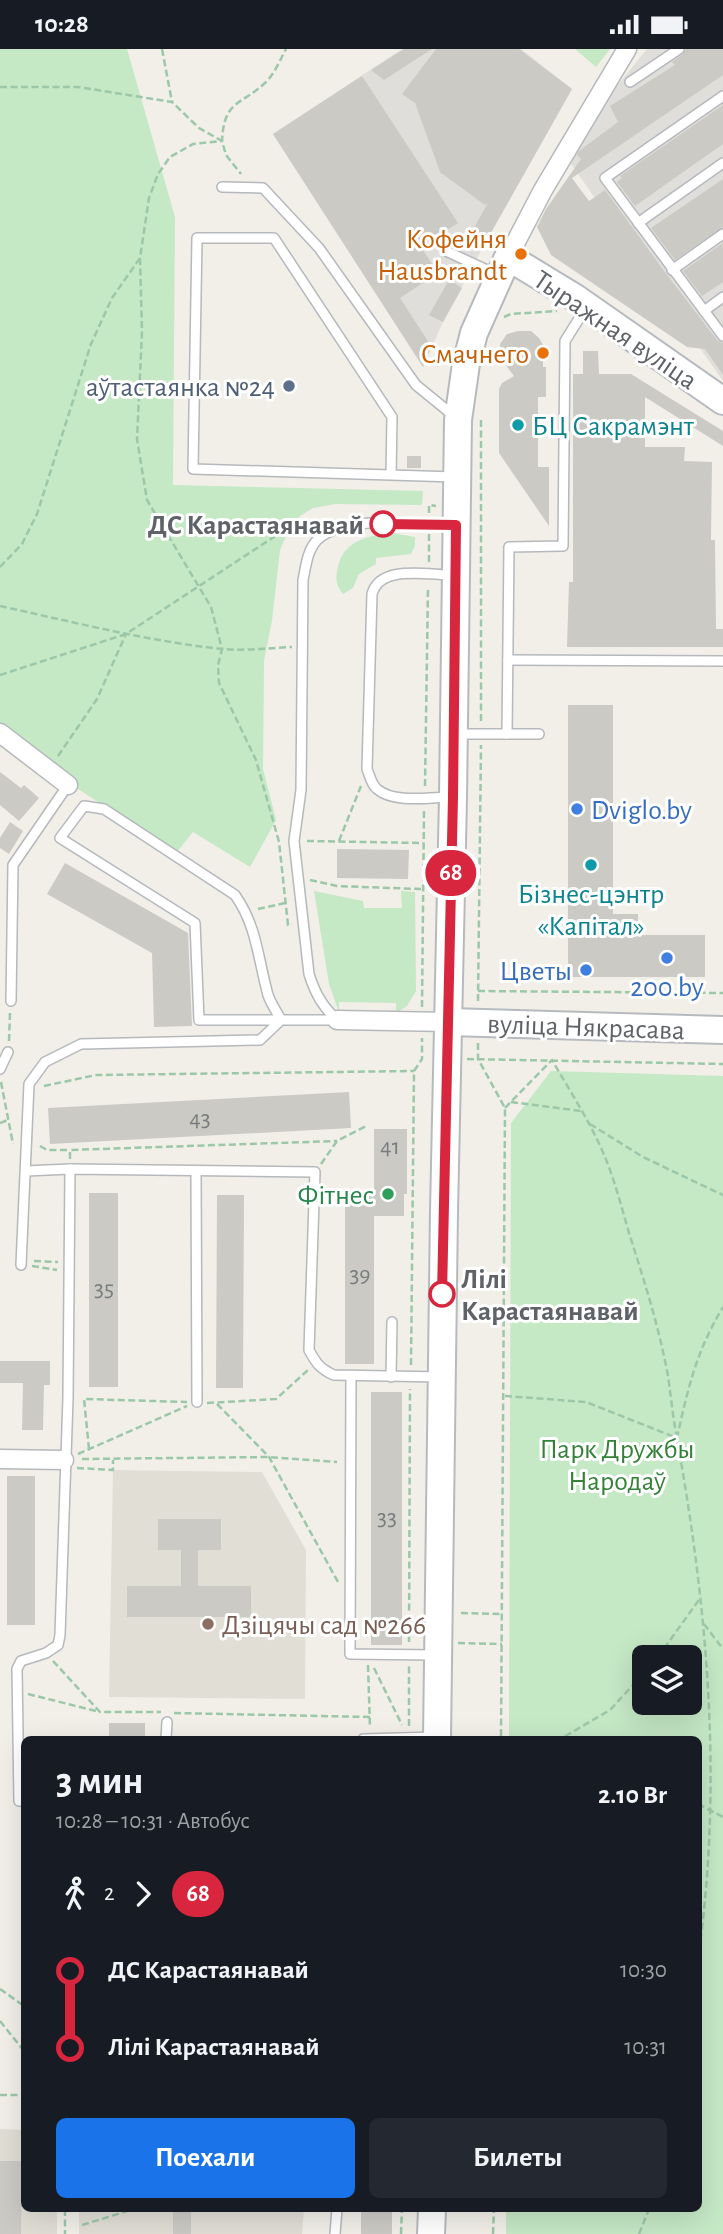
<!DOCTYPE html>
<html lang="ru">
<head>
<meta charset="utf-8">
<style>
  :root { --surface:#171b24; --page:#242831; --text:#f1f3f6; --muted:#9ea1a6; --accent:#1a73e8 }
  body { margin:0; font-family:"Alegreya Sans",sans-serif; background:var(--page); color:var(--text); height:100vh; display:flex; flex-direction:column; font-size:26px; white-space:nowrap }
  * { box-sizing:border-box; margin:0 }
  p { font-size:23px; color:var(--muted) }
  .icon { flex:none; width:38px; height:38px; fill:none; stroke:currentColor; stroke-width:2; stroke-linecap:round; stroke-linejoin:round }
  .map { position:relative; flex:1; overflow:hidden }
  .sheet { position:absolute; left:21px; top:1687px; width:681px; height:476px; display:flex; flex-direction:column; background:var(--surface); border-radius:10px; box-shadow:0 7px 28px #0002 }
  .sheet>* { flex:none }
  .badge { padding:0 14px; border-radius:23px; font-size:24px; line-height:46px }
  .buttons { position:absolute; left:632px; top:1596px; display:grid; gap:14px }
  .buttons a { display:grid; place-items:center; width:70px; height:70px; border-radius:10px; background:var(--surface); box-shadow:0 7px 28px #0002; font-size:35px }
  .map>.badge { position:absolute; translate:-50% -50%; box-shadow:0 0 0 4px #fff }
  .legs { display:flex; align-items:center; gap:10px; height:77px; padding:0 35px; font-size:23px }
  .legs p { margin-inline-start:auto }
  .summary { display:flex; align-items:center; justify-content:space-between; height:119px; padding:0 35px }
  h1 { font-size:38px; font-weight:600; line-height:52px }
  .cta { display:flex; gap:14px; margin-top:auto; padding:14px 35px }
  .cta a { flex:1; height:80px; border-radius:10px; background:var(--accent); color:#fff; font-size:28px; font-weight:600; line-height:80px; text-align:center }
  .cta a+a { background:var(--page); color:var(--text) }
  ul { padding:0 35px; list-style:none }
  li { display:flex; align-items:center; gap:24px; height:77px; font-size:26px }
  li i { display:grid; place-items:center; width:10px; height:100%; margin:0 9px; background:currentColor }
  li i::after { content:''; width:18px; height:18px; margin:-9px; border:5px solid; border-radius:50%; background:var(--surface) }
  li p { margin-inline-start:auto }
  li:first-child i { background:linear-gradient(#0000 50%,currentColor 0) }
  li:last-child i { background:linear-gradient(currentColor 50%,#0000 0) }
  .status { display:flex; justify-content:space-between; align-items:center; height:49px; padding:0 35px; background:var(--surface); direction:ltr }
  .status svg { height:19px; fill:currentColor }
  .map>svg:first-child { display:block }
  .industrial { fill:#e0deda }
  .education { fill:#e1ded6 }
  .green { fill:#c5e8c5; fill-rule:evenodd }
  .building { fill:#cccac5 }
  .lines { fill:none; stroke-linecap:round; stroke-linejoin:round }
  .lane-casing { stroke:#b5b8bc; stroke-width:12 }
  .street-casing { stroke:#b5b8bc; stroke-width:21 }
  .secondary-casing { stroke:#b6babf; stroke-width:30 }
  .path { stroke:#9cc7a9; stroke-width:2.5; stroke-dasharray:7 3.5; stroke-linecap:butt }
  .lane { stroke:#fff; stroke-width:9 }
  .street { stroke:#fff; stroke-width:18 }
  .secondary { stroke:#fff; stroke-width:26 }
  .line-1-casing { stroke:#fff; stroke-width:16 }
  .line-1 { stroke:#d7263d; stroke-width:10 }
  .food-dot { fill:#e8710a; stroke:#fff; stroke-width:2.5 }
  .service-dot { fill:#5c6f8a; stroke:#fff; stroke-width:2.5 }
  .culture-dot { fill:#0f9aa8; stroke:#fff; stroke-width:2.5 }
  .stop-1-dot { fill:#fff; stroke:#d7263d; stroke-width:3.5 }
  .shop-dot { fill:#3f7fe0; stroke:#fff; stroke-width:2.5 }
  .leisure-dot { fill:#2e9e5b; stroke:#fff; stroke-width:2.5 }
  .education-dot { fill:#8d6e63; stroke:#fff; stroke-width:2.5 }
  .labels { text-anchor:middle; stroke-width:6; stroke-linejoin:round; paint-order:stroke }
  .number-label { font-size:24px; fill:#7a7d7f }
  .food-label { font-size:28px; fill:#c56008; stroke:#fff; text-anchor:end }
  .street-label { font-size:28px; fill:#5f6368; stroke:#fff }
  .service-label { font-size:28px; fill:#4e5e75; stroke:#fff; text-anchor:end }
  .culture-label { font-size:28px; fill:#0d838f; stroke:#fff; text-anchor:start }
  .stop-label { font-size:28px; font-weight:bold; fill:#5f6368; stroke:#fff; text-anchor:end }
  .shop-label { font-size:28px; fill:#366cbe; stroke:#fff; text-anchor:start }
  .leisure-label { font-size:28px; fill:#27864d; stroke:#fff; text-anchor:end }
  .park-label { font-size:28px; fill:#348238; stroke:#fff }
  .education-label { font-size:28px; fill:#785e54; stroke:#fff; text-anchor:start }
</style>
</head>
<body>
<div class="status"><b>10:28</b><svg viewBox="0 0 49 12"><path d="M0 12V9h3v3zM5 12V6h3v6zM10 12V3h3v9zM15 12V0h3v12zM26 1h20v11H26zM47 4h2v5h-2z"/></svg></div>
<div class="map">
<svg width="723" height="2185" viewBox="0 0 723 2185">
  <rect width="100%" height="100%" fill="#f1efe8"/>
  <!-- industrial -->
  <g class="industrial">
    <path d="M402,0H521L572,40L484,196L443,273L423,318L273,85Z"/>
    <path d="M647,0H723V332L569,112L601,57Z"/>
  </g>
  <!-- education -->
  <g class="education">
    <path d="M113,1421L262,1423L306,1501L305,1650L109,1648Z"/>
    <path d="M0,2080L24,2081V2160H57V2185H0Z"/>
    <path d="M79,2160H304L302,2185H79Z"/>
  </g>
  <!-- green -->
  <g class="green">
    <path d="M0,0H127L175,168L173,436L423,442L422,456L335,455L313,459L300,467L286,487L280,501L272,571L264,612L263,720L276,771L250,818L193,783L176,804L69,734L0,682Z"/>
    <path d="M575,0H610L596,18Z"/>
    <path d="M392,484L415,488V497L411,505L376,509V515L359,525L353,539L343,545C336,536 335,529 338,518C343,492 369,486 392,484Z"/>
    <path d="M314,842L363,852L364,859H402L401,842L415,843L416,942L407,957L396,964V954L339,953V963L329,935Z"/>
    <path d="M551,1022L723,1027V2185H506V2160H698V1690H509L511,1074ZM644,1608H690V1654H644Z"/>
  </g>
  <!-- building -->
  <g class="building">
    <path d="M404,0H432L384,31L371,21Z"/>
    <path d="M436,0H519L572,40L484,196L469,187L488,154L485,156L440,123L415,54L402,45Z"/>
    <path d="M686,0H723V26L572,129L589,152L605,141L667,226L717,291L723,294V326L705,300L687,298L551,206L537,178L546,160L581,110L577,106L579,102L618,73L610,57L675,16L672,13L683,5Z"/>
    <path d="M362,27L458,174L421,198L438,224L400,249L431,297L423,318L273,85Z"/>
    <path d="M723,56V95L635,157L617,133L622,129L620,127Z"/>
    <path d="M723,130V178L675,211L651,179Z"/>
    <path d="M723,194V233L702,247L683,222Z"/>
    <path d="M449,231L462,239L443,273L429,266Z"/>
    <path d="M518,282H531L539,289L543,296V318H546V348H538V418H549V477L499,404V340L502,334L514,327L501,310L500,295L507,285Z"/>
    <path d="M583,302H598L599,325H631L723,382V397L645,348V398H685L684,412L712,413L711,491H715L716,580H723V598H567L569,533H573V325H583Z"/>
    <rect x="407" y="407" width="14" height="12"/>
    <path d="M568,656H613V865H638V886H705V928H568Z"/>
    <path d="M0,723L21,739L24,736L39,749L19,772L0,756Z"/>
    <path d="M10,773L23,782L9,805L0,799V789Z"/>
    <path d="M337,800L409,801L408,830L337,829Z"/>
    <path d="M65,814L188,884L192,977L154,978L152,904L47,845Z"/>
    <path d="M349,1043L351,1079L50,1095L48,1059Z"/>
    <path d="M374,1080H407V1145H404V1167H374V1315H345V1145H374Z"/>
    <rect x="89" y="1144" width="29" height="194"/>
    <path d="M217,1146H244L243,1339H216Z"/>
    <path d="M0,1312H50V1336H44L43,1381H22L23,1334H0Z"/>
    <rect x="371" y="1343" width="31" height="253"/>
    <rect x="7" y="1427" width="28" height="149"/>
    <path d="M158,1470H221V1501H198V1537H251V1568H127V1537H181V1501H158Z"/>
    <rect x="109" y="1674" width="36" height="16"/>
    <path d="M0,2112H22L21,2185H0Z"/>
    <rect x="173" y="2160" width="18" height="25"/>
    <rect x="361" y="2160" width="31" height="25"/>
  </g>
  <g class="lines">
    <!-- lane casing -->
    <g class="lane-casing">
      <g id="lane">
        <path d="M630,33L679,0"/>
        <path d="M723,47L605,129L723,287"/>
        <path d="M222,138L263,139L319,199L416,336L454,367"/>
        <path d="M638,174L723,114"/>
        <path d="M448,203L498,226"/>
        <path d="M672,221L723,185"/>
        <path d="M704,262L723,248"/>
        <path d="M391,426L392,368L274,189H197L193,420L455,428"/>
        <path d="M508,611L723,612"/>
        <path d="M457,685H539"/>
        <path d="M507,685L509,498L563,497L565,292L585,260"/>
        <path d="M451,748C431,748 394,755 377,740C371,735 370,727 367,720L372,545C380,515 428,526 452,526"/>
        <path d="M11,952L13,816L68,736"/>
        <path d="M337,971C322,957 315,944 309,925L294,792L301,741L303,531C306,517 307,502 317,491C344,465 419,475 454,476"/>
        <path d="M0,1020L8,1003"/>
        <path d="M26,1122L70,1120L315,1123L309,1301C316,1314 320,1320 334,1326L441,1328"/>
        <path d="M196,1122L197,1353"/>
        <path d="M21,1216L29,1035L45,1013L81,995L260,991L281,971C277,963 271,955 268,946C258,910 257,877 235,846L104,760L84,757L60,789L195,874L199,971H337"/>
        <path d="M351,1327L350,1605L434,1606"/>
        <path d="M391,1328L392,1273"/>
        <path d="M166,1690L167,1673"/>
        <path d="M363,1690L435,1688"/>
        <path d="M24,1752H19L17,1620L21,1612L46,1604L58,1596L60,1586L68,1349L70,1120"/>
        <path d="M335,2185L337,2160"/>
      </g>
    </g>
    <!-- street casing -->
    <g class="street-casing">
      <g id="street">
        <path d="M508,208L543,141L627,0"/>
        <path d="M0,684L68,736"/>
        <path d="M337,971L449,973"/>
        <path d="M0,1410L64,1411"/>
      </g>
    </g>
    <!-- secondary casing -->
    <g class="secondary-casing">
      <g id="secondary">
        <path d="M449,973L723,981"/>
        <path d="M437,1690L444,1162L453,748L458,371L466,315L474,284L508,208L574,248L723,352"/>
        <path d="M431,2185L432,2160"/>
      </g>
    </g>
    <!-- path -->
    <g class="path">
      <path d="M162,0L172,53"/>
      <path d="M0,38H78L172,53L199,79L222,92L226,106L241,125"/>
      <path d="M140,209L142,283L137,390L147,451L211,558L222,600L218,616L219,634L256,711L279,793L288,876L292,875"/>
      <path d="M504,268L511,265L557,262"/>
      <path d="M481,371V672"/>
      <path d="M429,464V456L436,457"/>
      <path d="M429,513V485"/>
      <path d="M0,518L22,495L37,465L91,295L112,249L140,209L149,149L158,125L170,108L193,95L222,92C224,50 241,57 266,33C275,24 280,11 286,0"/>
      <path d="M0,557C73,573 147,592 222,600C246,602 268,599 292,598"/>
      <path d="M0,626L126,585L292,476"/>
      <path d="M58,707L97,650L126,585"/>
      <path d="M425,737L428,538"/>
      <path d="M307,792L423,794"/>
      <path d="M339,792L361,737"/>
      <path d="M310,831L337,837L421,840"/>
      <path d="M258,860L285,854"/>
      <path d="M478,942L723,944"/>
      <path d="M478,952L481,696"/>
      <path d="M422,958L424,761"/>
      <path d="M9,992L10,964"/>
      <path d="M478,994V1010L505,1059L501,1690"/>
      <path d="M467,1010L723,1015"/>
      <path d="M1,1033L13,1095"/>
      <path d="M44,1037L96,1026L414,1022"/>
      <path d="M511,1053L581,1062"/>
      <path d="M505,1059L552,1011C571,1044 593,1077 607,1113C616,1136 622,1160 629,1184C644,1231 659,1278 668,1327C671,1348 673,1369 677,1390C708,1562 723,1736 698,1910"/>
      <path d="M0,1074L8,1071"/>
      <path d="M590,1075L643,1108L723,1146"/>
      <path d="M40,1097L47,1101H70"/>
      <path d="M70,1110V1101L337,1092"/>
      <path d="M321,1115L337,1092L368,1076"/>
      <path d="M34,1212L58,1213"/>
      <path d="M32,1217L57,1221"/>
      <path d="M411,1316L414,1022L422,1010V989"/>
      <path d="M505,1347L586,1353L677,1389C688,1339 696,1303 723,1258"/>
      <path d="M207,1354L276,1350L308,1321"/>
      <path d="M217,1355L269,1408L338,1533"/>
      <path d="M89,1400L84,1350L187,1353"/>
      <path d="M78,1405L187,1357"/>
      <path d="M82,1410L269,1408L337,1413"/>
      <path d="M77,1419L113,1421V1411"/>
      <path d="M461,1564L502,1565"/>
      <path d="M704,1575L723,1600"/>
      <path d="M409,1593L410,1340"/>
      <path d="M458,1594L502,1595"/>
      <path d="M658,1608L701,1548"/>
      <path d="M53,1612L100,1663H161"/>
      <path d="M368,1616L370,1679"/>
      <path d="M374,1619L402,1676"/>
      <path d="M28,1645L100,1663"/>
      <path d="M174,1664L370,1668"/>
      <path d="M409,1677V1617"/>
      <path d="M534,1690L562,1689L610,1661L644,1624"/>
      <path d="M698,1755L723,1768"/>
      <path d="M0,1940L24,1957"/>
      <path d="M0,1972L24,2002"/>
      <path d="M0,2046H24"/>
      <path d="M65,2160V2185"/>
      <path d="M82,2176L134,2160"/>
      <path d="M401,2185L402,2160"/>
      <path d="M493,2185L494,2160"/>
      <path d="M639,2185L649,2160"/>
    </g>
    <!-- lane -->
    <use href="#lane" class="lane"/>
    <!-- street -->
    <use href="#street" class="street"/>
    <!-- secondary -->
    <use href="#secondary" class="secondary"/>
  </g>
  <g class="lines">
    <!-- line-1 casing -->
    <g class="line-1-casing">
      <path id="line-1" d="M383,475L456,476L453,748L442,1245"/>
    </g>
    <!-- line-1 -->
    <use href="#line-1" class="line-1"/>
  </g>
  <!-- markers -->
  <g class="food-dot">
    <circle cx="521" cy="205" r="7"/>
    <circle cx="543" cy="304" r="7"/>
  </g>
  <circle class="service-dot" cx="289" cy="337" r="7"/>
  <g class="culture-dot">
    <circle cx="518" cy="376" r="7"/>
    <circle cx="591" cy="816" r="7"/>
  </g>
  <g class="stop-1-dot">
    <circle cx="383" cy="475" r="12"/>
    <circle cx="442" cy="1245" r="12"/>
  </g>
  <g class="shop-dot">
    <circle cx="577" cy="760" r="7"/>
    <circle cx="667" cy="909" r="7"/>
    <circle cx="586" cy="921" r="7"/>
  </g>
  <circle class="leisure-dot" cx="388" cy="1145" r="7"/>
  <circle class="education-dot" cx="208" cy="1575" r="7"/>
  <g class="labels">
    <!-- number labels -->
    <g class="number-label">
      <text x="200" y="1077">43</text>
      <text x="390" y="1105">41</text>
      <text x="360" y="1233">39</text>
      <text x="104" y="1247">35</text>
      <text x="387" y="1476">33</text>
    </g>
    <!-- food labels -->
    <g class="food-label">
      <text x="507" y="199">Кофейня<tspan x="507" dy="32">Hausbrandt</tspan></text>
      <text x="529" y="314">Смачнего</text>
    </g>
    <!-- street labels -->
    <g class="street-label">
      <text transform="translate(616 280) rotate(34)" y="10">Тыражная вуліца</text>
      <text transform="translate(586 977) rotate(2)" y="10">вуліца Някрасава</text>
    </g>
    <!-- service labels -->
    <g class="service-label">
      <text x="275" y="347">аўтастаянка №24</text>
    </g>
    <!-- culture labels -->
    <g class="culture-label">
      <text x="532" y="386">БЦ Сакрамэнт</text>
      <text x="591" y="854" text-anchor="middle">Бізнес-цэнтр<tspan x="591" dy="32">«Капітал»</tspan></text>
    </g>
    <!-- stop labels -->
    <g class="stop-label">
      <text x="364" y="485">ДС Карастаянавай</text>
      <text x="461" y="1239" text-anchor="start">Лілі<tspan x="461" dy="32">Карастаянавай</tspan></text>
    </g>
    <!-- shop labels -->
    <g class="shop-label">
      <text x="591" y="770">Dviglo.by</text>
      <text x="572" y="931" text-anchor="end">Цветы</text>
      <text x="667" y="947" text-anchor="middle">200.by</text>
    </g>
    <!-- leisure labels -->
    <g class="leisure-label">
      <text x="374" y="1155">Фітнес</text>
    </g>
    <!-- park labels -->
    <g class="park-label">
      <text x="617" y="1409">Парк Дружбы<tspan x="617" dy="32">Народаў</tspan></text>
    </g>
    <!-- education labels -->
    <g class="education-label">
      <text x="222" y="1585">Дзіцячы сад №266</text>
    </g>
  </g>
</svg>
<div class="buttons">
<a><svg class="icon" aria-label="layers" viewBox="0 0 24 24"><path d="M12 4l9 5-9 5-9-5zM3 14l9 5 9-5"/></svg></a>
</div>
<b class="badge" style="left:451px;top:824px;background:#d7263d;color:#fff">68</b>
<section class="sheet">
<div class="summary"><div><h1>3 мин</h1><p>10:28 – 10:31 · Автобус</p></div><b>2.10 Br</b></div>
<div class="legs"><svg class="icon" aria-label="walk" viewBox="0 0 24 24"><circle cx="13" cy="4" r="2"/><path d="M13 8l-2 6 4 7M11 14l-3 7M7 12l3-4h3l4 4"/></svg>2<svg class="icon" aria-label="forward" viewBox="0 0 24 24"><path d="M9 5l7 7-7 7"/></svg><b class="badge" style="background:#d7263d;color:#fff">68</b></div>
<ul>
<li><i style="color:#d7263d"></i><b>ДС Карастаянавай</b><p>10:30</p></li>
<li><i style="color:#d7263d"></i><b>Лілі Карастаянавай</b><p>10:31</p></li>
</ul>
<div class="cta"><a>Поехали</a><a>Билеты</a></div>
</section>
</div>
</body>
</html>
